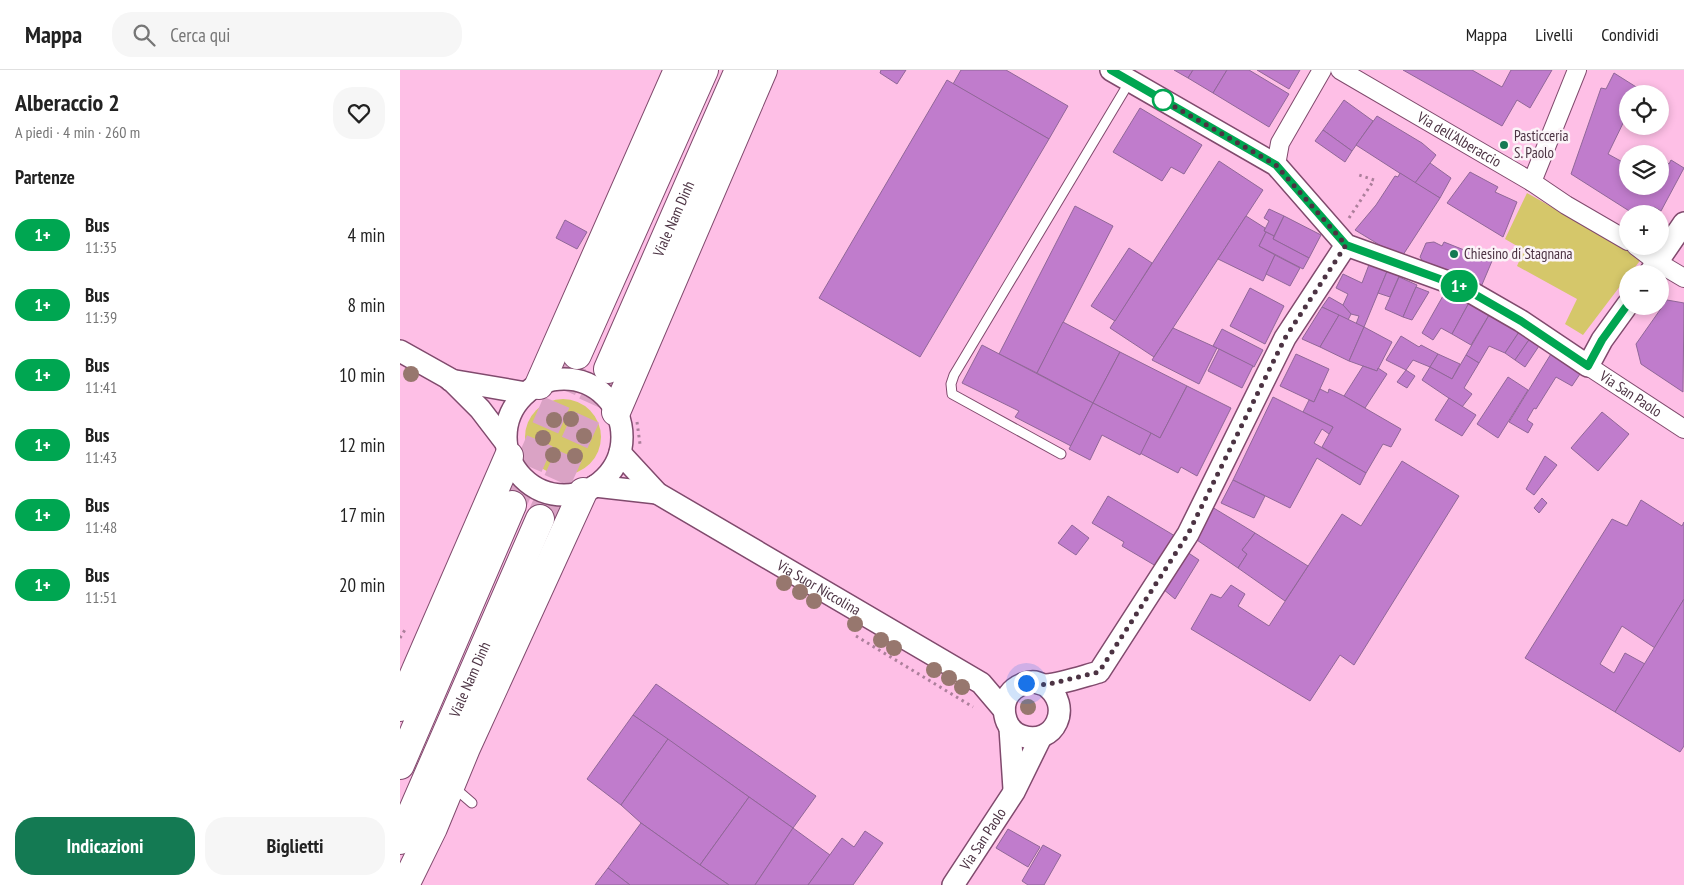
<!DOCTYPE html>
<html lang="it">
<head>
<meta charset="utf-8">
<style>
  :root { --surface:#fff; --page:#f6f6f6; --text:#222; --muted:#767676; --line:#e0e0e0; --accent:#147a53 }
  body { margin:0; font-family:"PT Sans Narrow",sans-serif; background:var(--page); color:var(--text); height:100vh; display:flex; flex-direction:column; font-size:19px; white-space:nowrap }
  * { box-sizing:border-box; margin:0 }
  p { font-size:16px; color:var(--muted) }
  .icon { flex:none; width:28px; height:28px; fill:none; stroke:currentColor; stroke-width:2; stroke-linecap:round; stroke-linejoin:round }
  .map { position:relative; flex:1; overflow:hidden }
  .side { display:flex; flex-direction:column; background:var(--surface); width:400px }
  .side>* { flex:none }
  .badge { padding:0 10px; border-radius:16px; font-size:18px; line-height:32px }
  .fabs { position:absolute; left:1219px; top:15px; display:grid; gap:10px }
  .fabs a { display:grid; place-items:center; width:50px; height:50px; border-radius:50%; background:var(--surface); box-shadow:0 2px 8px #0003; font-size:25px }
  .you { position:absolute; width:25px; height:25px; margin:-12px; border:4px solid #fff; border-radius:50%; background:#1a73e8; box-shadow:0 0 0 8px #1a73e833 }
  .map>.badge { position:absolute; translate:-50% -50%; box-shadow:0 0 0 2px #fff }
  h2 { padding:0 15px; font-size:19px; line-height:45px }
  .round { display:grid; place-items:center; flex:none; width:52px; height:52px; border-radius:20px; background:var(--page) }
  .overview { display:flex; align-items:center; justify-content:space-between; height:85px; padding:0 15px }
  h1 { font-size:24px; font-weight:700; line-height:38px }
  .action { display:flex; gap:10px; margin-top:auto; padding:10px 15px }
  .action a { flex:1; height:58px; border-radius:20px; background:var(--accent); color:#fff; font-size:20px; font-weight:700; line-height:58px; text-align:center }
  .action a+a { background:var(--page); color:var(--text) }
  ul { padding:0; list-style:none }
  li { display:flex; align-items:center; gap:15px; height:70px; padding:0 15px }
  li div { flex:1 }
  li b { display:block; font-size:19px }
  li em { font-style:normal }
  li .badge { min-width:55px; font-weight:700; text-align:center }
  header { display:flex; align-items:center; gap:30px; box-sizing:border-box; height:70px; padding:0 25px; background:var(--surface); border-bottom:1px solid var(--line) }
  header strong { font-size:24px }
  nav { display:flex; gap:28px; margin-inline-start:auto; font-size:18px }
  .search { width:350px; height:45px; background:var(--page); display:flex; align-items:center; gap:12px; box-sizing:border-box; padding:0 18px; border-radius:20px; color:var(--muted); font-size:19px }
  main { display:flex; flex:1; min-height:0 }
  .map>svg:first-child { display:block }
  .green { fill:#d5c76a }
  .building { fill:#c07ccc; stroke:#906798 }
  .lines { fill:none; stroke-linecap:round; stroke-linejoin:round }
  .primary-tunnel { stroke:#daa3c5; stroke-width:28; stroke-dasharray:28 14; stroke-linecap:butt }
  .service-casing { stroke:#804a6d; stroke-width:11 }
  .minor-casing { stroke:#804a6d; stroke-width:20 }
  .tertiary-casing { stroke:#804a6d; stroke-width:24 }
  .primary-casing { stroke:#804a6d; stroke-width:30 }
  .path { stroke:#ac7f9b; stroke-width:3; stroke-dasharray:2.5 4; stroke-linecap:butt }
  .service { stroke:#fff; stroke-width:9 }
  .minor { stroke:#fff; stroke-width:18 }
  .tertiary { stroke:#fff; stroke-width:21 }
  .primary { stroke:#fff; stroke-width:28 }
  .tree { fill:#97776e }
  .line-casing { stroke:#fff; stroke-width:11 }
  .line { stroke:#00a651; stroke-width:8 }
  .walk { stroke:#4c3343; stroke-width:5; stroke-dasharray:0 9 }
  .stop-dot { fill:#fff; stroke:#00a651; stroke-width:2.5 }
  .poi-dot { fill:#147a53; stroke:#fbf4f8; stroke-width:2 }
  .labels { text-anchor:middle; stroke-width:5; stroke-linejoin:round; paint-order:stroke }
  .poi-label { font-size:15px; fill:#4c3343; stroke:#fbf4f8; text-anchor:start }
  .street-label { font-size:15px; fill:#4c3343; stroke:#fbf4f8 }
</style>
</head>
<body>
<header>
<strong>Mappa</strong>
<div class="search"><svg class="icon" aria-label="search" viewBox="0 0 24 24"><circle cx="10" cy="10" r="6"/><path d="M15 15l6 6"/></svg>Cerca qui</div>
<nav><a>Mappa</a><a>Livelli</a><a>Condividi</a></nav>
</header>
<main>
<section class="side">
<div class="overview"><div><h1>Alberaccio 2</h1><p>A piedi · 4 min · 260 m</p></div><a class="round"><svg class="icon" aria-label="heart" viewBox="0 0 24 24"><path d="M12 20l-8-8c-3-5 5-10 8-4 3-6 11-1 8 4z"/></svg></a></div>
<h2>Partenze</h2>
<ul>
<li><span class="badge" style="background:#00a651;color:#fff">1+</span><div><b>Bus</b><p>11:35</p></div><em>4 min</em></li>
<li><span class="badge" style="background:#00a651;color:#fff">1+</span><div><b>Bus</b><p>11:39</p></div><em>8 min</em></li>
<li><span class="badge" style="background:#00a651;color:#fff">1+</span><div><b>Bus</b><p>11:41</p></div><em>10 min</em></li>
<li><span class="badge" style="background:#00a651;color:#fff">1+</span><div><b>Bus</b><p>11:43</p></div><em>12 min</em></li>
<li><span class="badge" style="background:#00a651;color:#fff">1+</span><div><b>Bus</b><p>11:48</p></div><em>17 min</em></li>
<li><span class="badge" style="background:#00a651;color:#fff">1+</span><div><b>Bus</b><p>11:51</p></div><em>20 min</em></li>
</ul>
<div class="action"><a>Indicazioni</a><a>Biglietti</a></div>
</section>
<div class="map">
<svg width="1284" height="815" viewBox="0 0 1284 815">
  <rect width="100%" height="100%" fill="#febfe6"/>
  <!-- green -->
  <g class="green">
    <path d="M1127,123L1242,188L1230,204H1228L1227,207L1183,265L1165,254L1177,229L1117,196L1124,180L1105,169Z"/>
    <circle cx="163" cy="367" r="38"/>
  </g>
  <!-- building -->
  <g class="building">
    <path d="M481,0H506L497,14L480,3Z"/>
    <path d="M561,0H606L668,36L649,69L553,14Z"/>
    <path d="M774,0H793L788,8Z"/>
    <path d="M793,0H827L813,23L788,8Z"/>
    <path d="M827,0H849L889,24L869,57L813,23Z"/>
    <path d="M857,0H900L889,19Z"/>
    <path d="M1003,0H1072L1102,17L1111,0H1152L1130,38L1117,30L1102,56Z"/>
    <path d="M1214,3L1241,20L1239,24H1228V43L1208,84L1228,95V116H1260V87L1269,94L1271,90L1284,98L1261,141L1254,137L1249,144H1234L1171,104L1201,18L1206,19Z"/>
    <path d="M547,10L649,69L520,287L419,228Z"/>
    <path d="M944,30L973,51L952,81L923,60Z"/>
    <path d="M740,38L802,75L784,104L771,97L762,111L713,82Z"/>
    <path d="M977,46L1022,73L1036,85L1015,113L956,75Z"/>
    <path d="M923,60L952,81L945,92L915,71Z"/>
    <path d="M819,91L863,120L754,287L710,258Z"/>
    <path d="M1030,93L1051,108L1040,128L1015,113Z"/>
    <path d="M1070,102L1098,117L1095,122L1117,132L1103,167L1047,133Z"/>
    <path d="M1000,103L1040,128L1001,188L955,160L976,135L995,106L998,107Z"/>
    <path d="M675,136L713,156L637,303L599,284Z"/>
    <path d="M869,139L884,146L874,166L864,161L869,151L864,148Z"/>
    <path d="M846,146L865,158L864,161L866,162L859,176L875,185L863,211L818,189Z"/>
    <path d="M884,146L921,165L909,188L873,169Z"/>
    <path d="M165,150L187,162L177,179L156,168Z"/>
    <path d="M866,162L874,166L873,169L909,188L903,199L859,176Z"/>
    <path d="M1034,172L1042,176L1044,172L1092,191L1081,217L1024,193L1020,187L1026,173Z"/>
    <path d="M729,178L752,193L715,251L691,236Z"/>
    <path d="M875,185L900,198L890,216L866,204Z"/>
    <path d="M970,192L988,199L964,257L956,254L959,246L951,244L943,235L948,224L936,218L943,204L962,213Z"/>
    <path d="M988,199L1000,204L990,227L978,223Z"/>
    <path d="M999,207L1017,215L1003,247L985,239Z"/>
    <path d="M1016,217L1029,222L1012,250L1003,247Z"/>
    <path d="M1048,217L1071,229L1052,264L1041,258L1033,270L1022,263Z"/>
    <path d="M850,218L884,236L865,274L830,256Z"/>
    <path d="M929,227L943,235L951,244L948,250L922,237Z"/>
    <path d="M1071,229L1092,240L1071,275L1052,264Z"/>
    <path d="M1267,230L1284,233L1283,322L1241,294L1236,274Z"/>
    <path d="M922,237L939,245L920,277L902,269Z"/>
    <path d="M1092,240L1123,256L1105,283L1089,276L1079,293L1066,285Z"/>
    <path d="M939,245L964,257L949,291L920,277Z"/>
    <path d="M663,252L720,282L693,333L637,303Z"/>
    <path d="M1123,256L1133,264L1115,290L1105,283Z"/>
    <path d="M964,257L992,272L977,301L949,291Z"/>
    <path d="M773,258L817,278L799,314L752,290Z"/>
    <path d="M822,259L863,280L854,297L813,276Z"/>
    <path d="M1133,264L1143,270L1125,297L1115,290Z"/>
    <path d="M1001,266L1019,277L1021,275L1038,284L1030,297L1013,290L1006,300L986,290Z"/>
    <path d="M582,275L693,333L671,376L615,347L619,341L562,313Z"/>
    <path d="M819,279L853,296L842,318L808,301Z"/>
    <path d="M1154,279L1184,298L1172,316L1156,307L1136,339L1134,338L1127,350L1133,354L1128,363L1109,352Z"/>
    <path d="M720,282L787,316L760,368L693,333Z"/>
    <path d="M896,284L929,299L914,332L880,316Z"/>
    <path d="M1038,284L1060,294L1052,309L1030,297Z"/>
    <path d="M1066,285L1079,293L1064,318L1072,324L1062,337L1022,310L1030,297L1052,309Z"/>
    <path d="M963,296L977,301L978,298L987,304L965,338L944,326Z"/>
    <path d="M1006,300L1015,306L1007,318L997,312Z"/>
    <path d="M1108,307L1128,320L1098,368L1077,354Z"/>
    <path d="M787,316L831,338L797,406L781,397L778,403L740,383L751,363L760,368Z"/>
    <path d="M920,319L928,323L929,319L944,326L1001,359L991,377L983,374L966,403L922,377L933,357L903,342L909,330L914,332Z"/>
    <path d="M873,327L933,357L929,364L922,359L914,373L966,403L960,415L917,388L890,438L833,410Z"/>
    <path d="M1049,328L1076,345L1062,366L1035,350Z"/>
    <path d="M693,333L751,363L740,385L702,365L690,390L669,379Z"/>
    <path d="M1202,342L1229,364L1198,401L1171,378Z"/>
    <path d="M1145,386L1157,395L1134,425L1126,419Z"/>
    <path d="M1002,391L1059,426L954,595L940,585L910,631L791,559L811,524L821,528L831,515L845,524L838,536L869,556L942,444L961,456Z"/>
    <path d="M833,410L865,426L854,448L821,433Z"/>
    <path d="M708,426L780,469L761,499L722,476L724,472L692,453Z"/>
    <path d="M1142,428L1147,433L1139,443L1134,438Z"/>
    <path d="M1241,430L1282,456L1284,452V529L1255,578L1222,556L1200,594L1214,603L1225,583L1245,594L1215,642L1125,588L1212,449L1227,456Z"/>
    <path d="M812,437L855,463L842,480L847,484L838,498L794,468Z"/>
    <path d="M672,455L689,468L676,485L658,473Z"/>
    <path d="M855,463L908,496L885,531L838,498L847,484L842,480Z"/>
    <path d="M787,482L799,490L775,529L763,519Z"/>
    <path d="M1284,529V676L1280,682L1215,642Z"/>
    <path d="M256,614L416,726L393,758L233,645Z"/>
    <path d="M233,645L268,669L221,735L187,709Z"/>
    <path d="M268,669L349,727L300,795L241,753L221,735Z"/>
    <path d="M349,727L393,758L355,815H329L300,795Z"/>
    <path d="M241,753L300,795L329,815H230L208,798Z"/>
    <path d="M393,758L430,785L408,815H355Z"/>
    <path d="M608,759L640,777L628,797L596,778Z"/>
    <path d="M465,761L483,773L453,815H408L442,768L454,777Z"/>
    <path d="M643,775L661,785L644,815H628L622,811Z"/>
    <path d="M208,798L230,815H195Z"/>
  </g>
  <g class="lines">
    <!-- primary-tunnel -->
    <g class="primary-tunnel">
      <path d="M112,435L177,285"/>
      <path d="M140,449L208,299"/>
    </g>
    <!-- service casing -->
    <g class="service-casing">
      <g id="service">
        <path d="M661,384L552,324L551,314L554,305L730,11"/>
        <path d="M57,720L72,733"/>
      </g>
    </g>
    <!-- minor casing -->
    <g class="minor-casing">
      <g id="minor">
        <path id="s1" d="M940,0L1132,112L1166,135L1228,171"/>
        <path d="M876,95L880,73L922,0"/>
        <path d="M1132,112L1177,0"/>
        <path d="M1236,176L1257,192L1284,208"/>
        <path id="s2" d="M1188,296L1284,359"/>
      </g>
    </g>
    <!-- tertiary casing -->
    <g class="tertiary-casing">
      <g id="tertiary">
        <path d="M711,0L876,95L946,175L1062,217L1121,251L1188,296L1202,270L1228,234"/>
        <path d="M1249,204L1284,153"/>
        <path d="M0,281L50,309L80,339L106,373"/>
        <circle cx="164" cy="367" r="58"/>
        <path d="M50,310L126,323"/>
        <path id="s3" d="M220,383L257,423L581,613L604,640"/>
        <path d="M195,416L257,423"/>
        <path d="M645,615C674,635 655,677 622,666C603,660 598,632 614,619C619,615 628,611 635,612C639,613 642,615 646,615C661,614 684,606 699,602L788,464L885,268L946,175"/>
        <path d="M610,658L614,719"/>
        <path id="s4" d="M553,815L614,722L641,667"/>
      </g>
    </g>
    <!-- primary casing -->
    <g class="primary-casing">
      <g id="primary">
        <path d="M177,285L304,0"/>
        <path id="s5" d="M208,299L339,0"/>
        <path d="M139,315L278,0"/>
        <path d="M216,342L363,0"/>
        <path d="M0,637L109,386"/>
        <path d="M0,695L112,435"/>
        <path id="s6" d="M0,770L140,449"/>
        <path d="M5,815L33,758L66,678L183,422"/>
      </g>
    </g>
    <!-- path -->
    <g class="path">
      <path d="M949,148L974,110L959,105"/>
      <path d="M237,352L240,374"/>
      <path d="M456,566L573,637"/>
      <path d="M0,568L6,558"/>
    </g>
    <!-- service -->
    <use href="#service" class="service"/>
    <!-- minor -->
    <use href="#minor" class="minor"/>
    <!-- tertiary -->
    <use href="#tertiary" class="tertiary"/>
    <!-- primary -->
    <use href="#primary" class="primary"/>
  </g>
  <!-- trees -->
  <g class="tree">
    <circle cx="11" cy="304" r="8"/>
    <circle cx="171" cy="349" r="8"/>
    <circle cx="154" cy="350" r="8"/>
    <circle cx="184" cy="366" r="8"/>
    <circle cx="143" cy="368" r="8"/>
    <circle cx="153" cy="385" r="8"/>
    <circle cx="175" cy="386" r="8"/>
    <circle cx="384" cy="513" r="8"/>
    <circle cx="400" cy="522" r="8"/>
    <circle cx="414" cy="531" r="8"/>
    <circle cx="455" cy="554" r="8"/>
    <circle cx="481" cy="570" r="8"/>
    <circle cx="494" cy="578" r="8"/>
    <circle cx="534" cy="600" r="8"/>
    <circle cx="549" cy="608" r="8"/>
    <circle cx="562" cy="617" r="8"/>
    <circle cx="628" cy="637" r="8"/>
  </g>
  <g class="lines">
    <!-- line casing -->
    <g class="line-casing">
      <path id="line" d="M711,0L876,95L946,175L1062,217L1121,251L1188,296L1202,270L1228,234"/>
    </g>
    <!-- line -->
    <use href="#line" class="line"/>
    <!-- walk -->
    <path class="walk" d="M626,613L636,612L645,615L699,602L788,464L885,268L946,175L876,95L763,30"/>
  </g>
  <!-- markers -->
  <circle class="stop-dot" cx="763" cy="30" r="10"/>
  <g class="poi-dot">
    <circle cx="1104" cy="75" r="5"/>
    <circle cx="1054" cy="184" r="5"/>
  </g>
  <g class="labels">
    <!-- poi labels -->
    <g class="poi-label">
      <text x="1114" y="71">Pasticceria<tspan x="1114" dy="17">S. Paolo</tspan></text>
      <text x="1064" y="189">Chiesino di Stagnana</text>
    </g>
    <!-- street labels -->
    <g class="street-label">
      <text dy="5" stroke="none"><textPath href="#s1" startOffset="138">Via dell'Alberaccio</textPath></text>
      <text dy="5" stroke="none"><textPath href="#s5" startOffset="164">Viale Nam Dinh</textPath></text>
      <text dy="5" stroke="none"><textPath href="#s2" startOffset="51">Via San Paolo</textPath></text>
      <text dy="5" stroke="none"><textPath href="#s3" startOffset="242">Via Suor Niccolina</textPath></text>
      <text dy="5" stroke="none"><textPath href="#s6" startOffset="175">Viale Nam Dinh</textPath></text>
      <text dy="5" stroke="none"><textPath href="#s4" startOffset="55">Via San Paolo</textPath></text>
    </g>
  </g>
</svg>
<div class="fabs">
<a><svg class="icon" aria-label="locate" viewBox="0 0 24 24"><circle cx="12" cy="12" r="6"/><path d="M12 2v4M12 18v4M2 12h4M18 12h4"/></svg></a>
<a><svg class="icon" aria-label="layers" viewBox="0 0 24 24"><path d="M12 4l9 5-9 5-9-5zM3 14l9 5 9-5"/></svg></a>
<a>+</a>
<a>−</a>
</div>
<div class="you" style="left:626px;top:613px"></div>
<b class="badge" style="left:1059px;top:216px;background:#00a651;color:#fff">1+</b>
</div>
</main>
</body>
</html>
